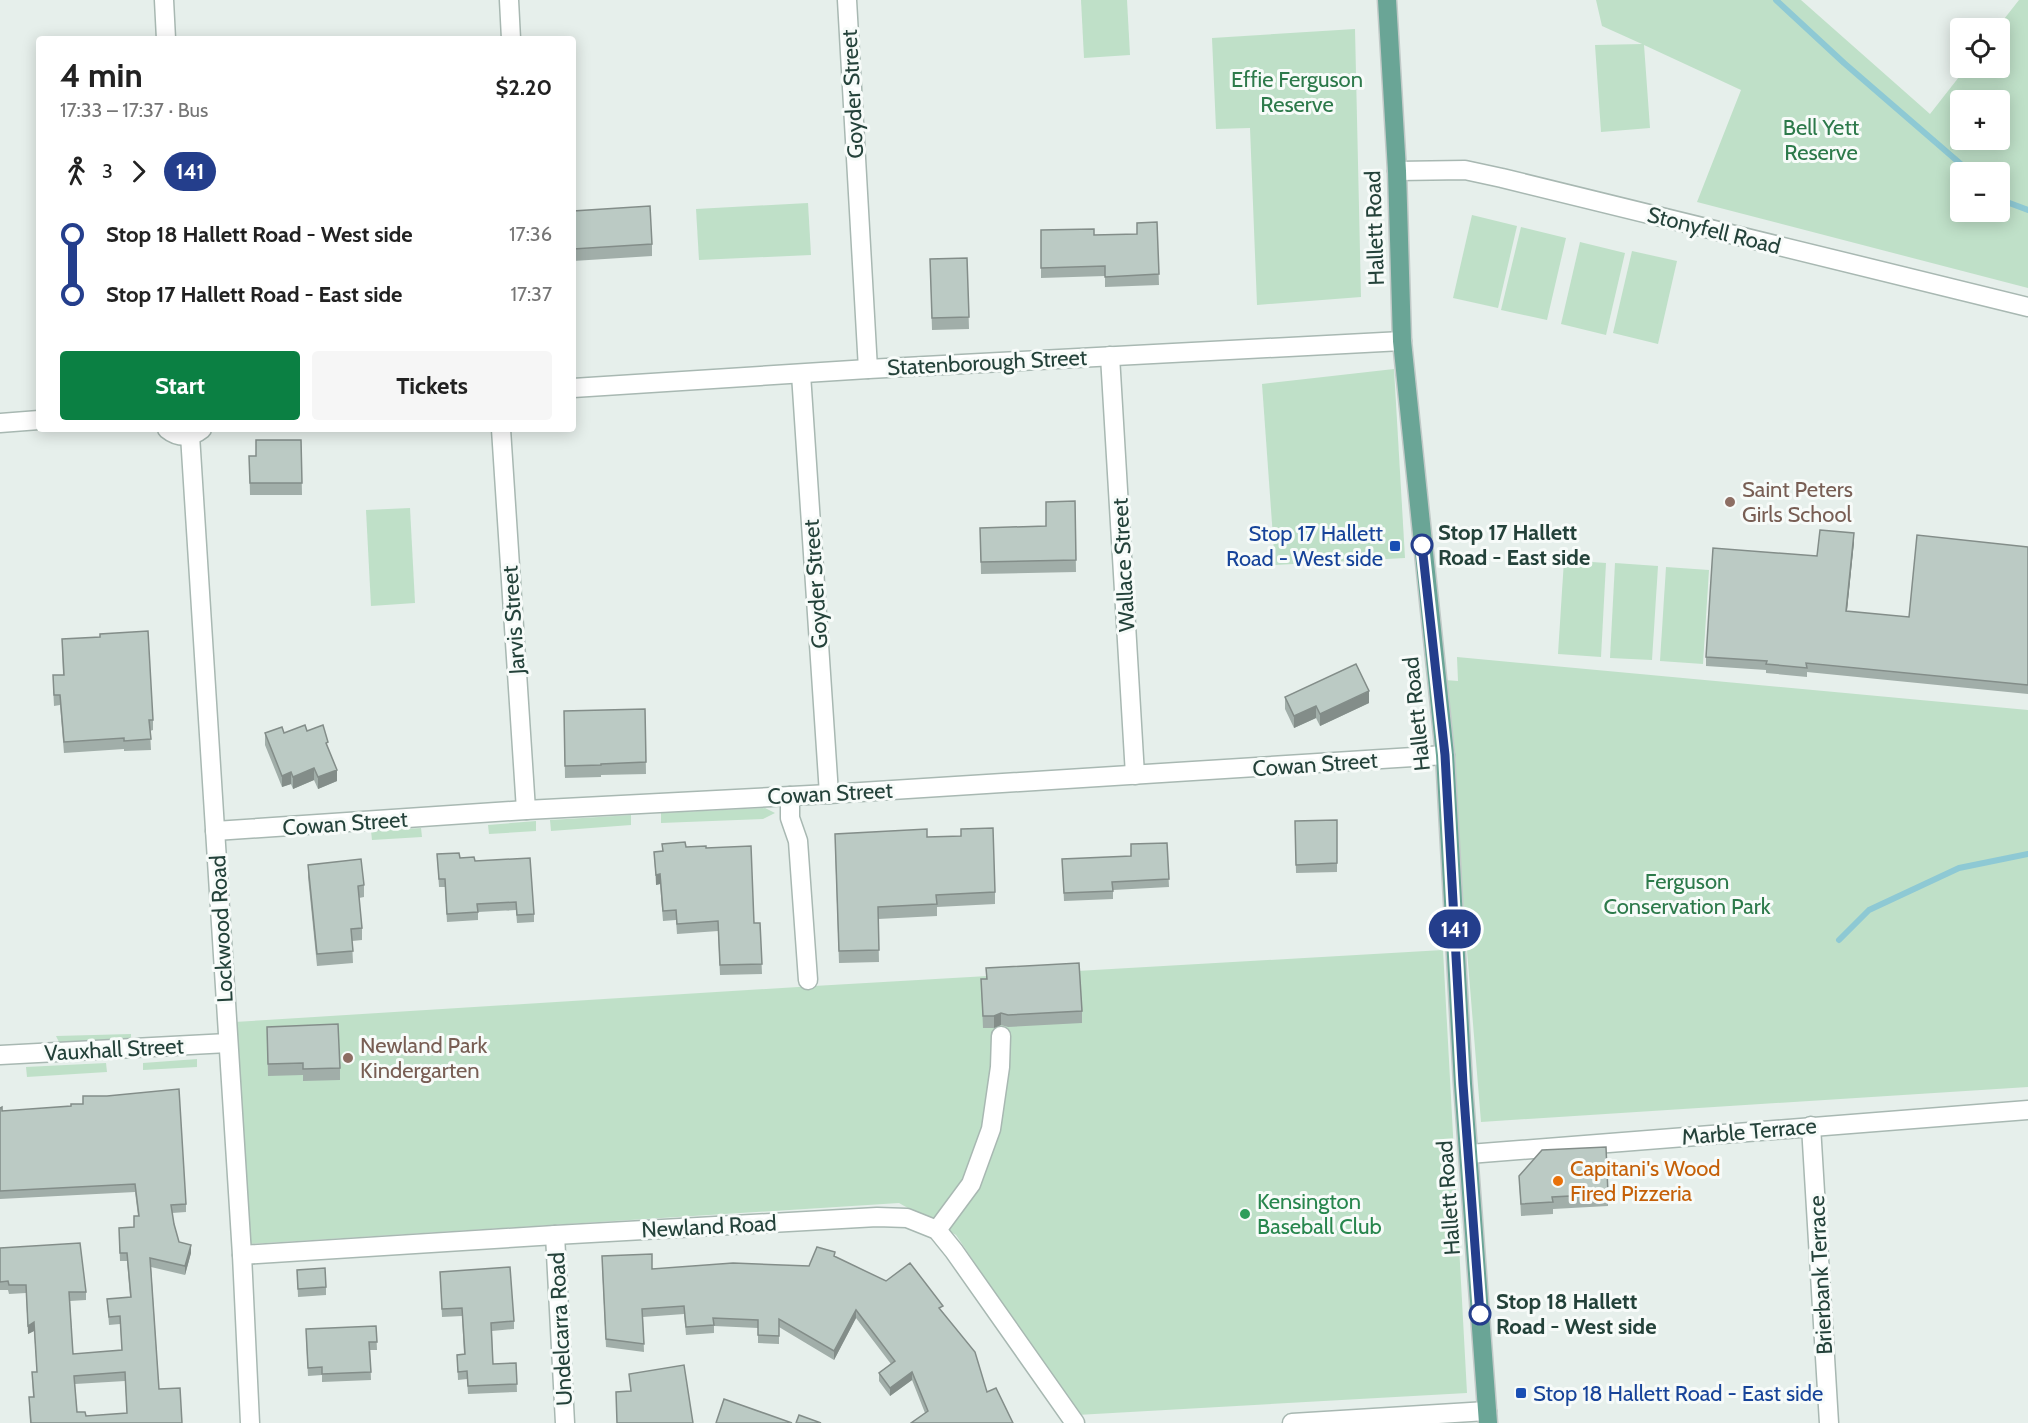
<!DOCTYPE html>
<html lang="en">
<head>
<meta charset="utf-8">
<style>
  :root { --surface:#fff; --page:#f6f6f6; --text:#222; --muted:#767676; --accent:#0b8043 }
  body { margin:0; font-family:Cabin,sans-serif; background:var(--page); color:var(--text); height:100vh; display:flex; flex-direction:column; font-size:22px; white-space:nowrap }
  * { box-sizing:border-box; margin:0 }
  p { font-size:20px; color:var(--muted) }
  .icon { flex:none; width:33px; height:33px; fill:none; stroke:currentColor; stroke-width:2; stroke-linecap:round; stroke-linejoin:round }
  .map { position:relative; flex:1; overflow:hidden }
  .sheet { position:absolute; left:36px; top:36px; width:540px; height:396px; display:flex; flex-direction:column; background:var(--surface); border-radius:6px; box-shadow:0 3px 15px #0003 }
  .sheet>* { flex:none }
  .badge { padding:0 12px; border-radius:20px; font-size:21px; line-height:39px }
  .tools { position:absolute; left:1950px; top:18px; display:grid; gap:12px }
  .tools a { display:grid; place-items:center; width:60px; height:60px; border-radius:6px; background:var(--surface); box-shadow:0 3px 15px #0003; font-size:30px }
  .map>.badge { position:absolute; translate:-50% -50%; box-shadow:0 0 0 3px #fff }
  .legs { display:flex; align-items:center; gap:9px; height:66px; padding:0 24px; font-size:20px }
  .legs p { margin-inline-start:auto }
  .overview { display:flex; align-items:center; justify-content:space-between; height:102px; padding:0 24px }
  h1 { font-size:33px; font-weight:800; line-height:45px }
  .button { display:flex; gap:12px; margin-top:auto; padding:12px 24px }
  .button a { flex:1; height:69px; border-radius:6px; background:var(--accent); color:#fff; font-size:24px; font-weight:800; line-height:69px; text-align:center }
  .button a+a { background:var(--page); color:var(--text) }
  ul { padding:0 24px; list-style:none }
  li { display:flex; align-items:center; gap:21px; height:60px; font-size:22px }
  li i { display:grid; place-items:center; width:9px; height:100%; margin:0 8px; background:currentColor }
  li i::after { content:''; width:15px; height:15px; margin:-8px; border:4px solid; border-radius:50%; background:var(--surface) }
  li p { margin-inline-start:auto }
  li:first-child i { background:linear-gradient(#0000 50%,currentColor 0) }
  li:last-child i { background:linear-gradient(currentColor 50%,#0000 0) }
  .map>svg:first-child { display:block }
  .green { fill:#bfe0c8; fill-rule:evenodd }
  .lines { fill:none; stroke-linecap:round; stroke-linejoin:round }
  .stream { stroke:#8ec9d4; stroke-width:6 }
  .minor-casing { stroke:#a8b8b2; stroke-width:21 }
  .major-casing { stroke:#c2cac8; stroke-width:21 }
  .minor { stroke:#fff; stroke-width:18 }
  .major { stroke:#6aa596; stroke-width:18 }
  .wall { fill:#a1aea9; fill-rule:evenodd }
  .shaded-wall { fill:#838d89 }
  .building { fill:#bbcac4; stroke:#838d89; stroke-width:1.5; fill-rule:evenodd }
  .line-1-casing { stroke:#fff; stroke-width:14 }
  .line-1 { stroke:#243e8c; stroke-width:9 }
  .education-dot { fill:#8d6e63; stroke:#f7fbf9; stroke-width:2 }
  .stop-1-dot { fill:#fff; stroke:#243e8c; stroke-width:3 }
  .transit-dot { fill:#1a4fb4; stroke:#f7fbf9; stroke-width:2 }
  .food-dot { fill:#e8710a; stroke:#f7fbf9; stroke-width:2 }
  .leisure-dot { fill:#2e9e5b; stroke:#f7fbf9; stroke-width:2 }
  .labels { text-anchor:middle; stroke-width:6; stroke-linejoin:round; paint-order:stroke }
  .park-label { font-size:22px; fill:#2d7a4b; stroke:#f7fbf9 }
  .street-label { font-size:22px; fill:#24423a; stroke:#f7fbf9 }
  .education-label { font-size:22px; fill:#785e54; stroke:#f7fbf9; text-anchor:start }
  .stop-label { font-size:22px; font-weight:bold; fill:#24423a; stroke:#f7fbf9; text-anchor:start }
  .transit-label { font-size:22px; fill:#164399; stroke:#f7fbf9; text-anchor:end }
  .food-label { font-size:22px; fill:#c56008; stroke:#f7fbf9; text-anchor:start }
  .leisure-label { font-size:22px; fill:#27864d; stroke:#f7fbf9; text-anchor:start }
</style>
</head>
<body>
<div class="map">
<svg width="2028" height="1423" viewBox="0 0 2028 1423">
  <rect width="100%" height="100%" fill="#e6efeb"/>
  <!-- green -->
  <g class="green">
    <path d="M1081,0H1127L1130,55L1084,58Z"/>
    <path d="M1596,0H1801L1930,114L1966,68H2000V28H1997L2019,0H2028V288L1697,202L1741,90L1644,45L1650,128L1601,132L1595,45L1642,44L1602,26ZM1960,100H2000V140H1960ZM1960,172H2000V212H1960Z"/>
    <path d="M1355,29L1361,297L1257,305L1250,128L1216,129L1212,38Z"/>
    <path d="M808,203L811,255L699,260L696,209Z"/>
    <path d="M1472,215L1517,226L1498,308L1453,298Z"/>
    <path d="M1521,227L1566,238L1547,320L1501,310Z"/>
    <path d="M1580,242L1625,253L1606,335L1561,324Z"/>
    <path d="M1632,251L1677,261L1658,344L1613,333Z"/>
    <path d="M1394,369L1405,558L1275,565L1262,384Z"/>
    <path d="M410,508L415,603L371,606L366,510Z"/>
    <path d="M1564,560L1606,563L1601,657L1558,654Z"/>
    <path d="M1615,563L1658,566L1652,660L1610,658Z"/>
    <path d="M1666,567L1709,570L1703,664L1660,661Z"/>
    <path d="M1457,657L2028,710V1087L1481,1122L1445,680L1458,681Z"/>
    <path d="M765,808L775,813L763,819L661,823V813Z"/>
    <path d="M631,815V825L551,831L550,820Z"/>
    <path d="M536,821V831L489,834L488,825Z"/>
    <path d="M421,828L422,837L372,840L371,831Z"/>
    <path d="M1443,950L1467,1393L1077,1415L956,1235L899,1203L249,1244L234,1022L814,986Z"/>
    <path d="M131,1034V1041L60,1044L56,1036Z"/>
    <path d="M197,1059V1067L143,1070V1063Z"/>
    <path d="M106,1063L107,1072L27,1077L26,1067Z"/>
  </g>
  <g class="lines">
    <!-- stream -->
    <g class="stream">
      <path d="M1776,0L1844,63L1970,172"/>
      <path d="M2000,198L2004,201L2028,210"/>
      <path d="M1839,940L1869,910L1959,868L2028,854"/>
    </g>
    <!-- minor casing -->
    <g class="minor-casing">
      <g id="minor">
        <path d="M164,0L166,39"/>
        <path d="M509,0L511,39"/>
        <path d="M847,0L868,369"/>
        <path d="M1397,171L1465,170L1502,178L2028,307"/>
        <path d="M1110,356L1135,775"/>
        <path d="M801,374L829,794"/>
        <path d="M573,388L868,369L1402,341"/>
        <path d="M0,423L39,420"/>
        <path d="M167,429C178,438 191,438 202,429"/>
        <path d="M501,429L526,810"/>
        <path d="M190,435L242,1255L250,1423"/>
        <path d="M790,796V818L798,841L808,980"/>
        <path d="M215,831L526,810L829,794L1445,755"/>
        <path d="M0,1055L228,1043"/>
        <path d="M1811,1126L1829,1423"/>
        <path d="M1469,1154L2028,1110"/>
        <path d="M937,1230L971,1184L991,1129L1000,1067L1001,1036"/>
        <path d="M555,1235L565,1423"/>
        <path d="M242,1255L555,1235L877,1217L907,1218L937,1230L954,1251L1075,1423"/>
        <path d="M1292,1423L1487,1411"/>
      </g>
    </g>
    <!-- major casing -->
    <g class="major-casing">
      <path id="major" d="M1387,0L1397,171L1402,341L1445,755L1463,1084L1488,1423"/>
    </g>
    <!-- minor -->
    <use href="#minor" class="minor"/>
    <!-- major -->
    <use href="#major" class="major"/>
  </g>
  <!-- wall -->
  <g class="wall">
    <path d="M573,211L652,244V256L573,261Z"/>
    <path d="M1157,222L1159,285L1105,287V276L1041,278V230L1094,235L1137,234Z"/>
    <path d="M967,258L969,329L932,330L930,259Z"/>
    <path d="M301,440L302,495H250L249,456H256Z"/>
    <path d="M1075,501L1076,572L981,574L980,528L1046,526Z"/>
    <path d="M1854,542L1847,611L1909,617L2028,547V694L1807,672V677L1766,673V670L1706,666V657L1817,556Z"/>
    <path d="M62,639L153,720V730L150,731L151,750L124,751V749L64,753L60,705L54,706L53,685V675H63Z"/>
    <path d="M1285,697L1369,703L1320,726L1316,718L1294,728L1285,709Z"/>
    <path d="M645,709L646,774L601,775V777L565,778L564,711Z"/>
    <path d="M307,731L328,748L337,781L318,789L314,780L293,789L291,784L282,787L265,745V733H284Z"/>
    <path d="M1295,821L1337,863V872L1296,873Z"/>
    <path d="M927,837L995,892V904L937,907V916L878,919L879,962L839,963L835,846Z"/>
    <path d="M1167,843L1169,887L1113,890V899L1064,901L1062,859L1131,856Z"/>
    <path d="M686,847L706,848L754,923H760L762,974L720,975L718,931L677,934L676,920L663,921L660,884L656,885L654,852Z"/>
    <path d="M437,854L475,861L534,914V922L517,923L516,910L478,912V920L447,922L445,887H439Z"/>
    <path d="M308,865L364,885V897L359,898L362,928V940L352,941L353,963L317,966L308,877Z"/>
    <path d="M986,968L1082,1011V1023L1008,1027L1001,1025L994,1028H983L981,979H986Z"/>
    <path d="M267,1027L340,1068V1080L303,1081V1075L268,1076Z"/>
    <path d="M0,1108L2,1111L186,1204V1212L172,1213L174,1224L179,1242L191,1253L185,1275L151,1267L159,1389L182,1423H30L29,1397H33L32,1372H37L34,1331L28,1334L26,1293L9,1294L8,1290H0V1248L86,1292V1300L70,1301L73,1354L122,1350L120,1324L109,1325L107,1299L130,1297L127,1261H120L119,1228L134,1227L138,1216L135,1192L0,1199ZM125,1381L127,1413L86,1416L77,1412L75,1384Z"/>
    <path d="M1519,1176L1608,1194V1206L1553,1209V1214L1521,1216Z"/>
    <path d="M835,1257L943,1312L987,1392L1013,1423L925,1413L912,1380L890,1396L879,1381V1373L891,1364L856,1318L834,1360L779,1327V1344L758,1343V1328L714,1326V1333L686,1335L684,1314L643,1317L644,1352L606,1347L602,1265L652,1269L809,1266Z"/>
    <path d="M297,1270L326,1287V1295L298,1297Z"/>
    <path d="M440,1272L514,1321V1329L492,1331L493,1364L516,1363L517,1392L468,1394L467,1379L458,1380L457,1355L464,1354L462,1316L442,1317Z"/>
    <path d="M376,1326L377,1350H370L371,1380L322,1382V1375L308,1376L306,1337Z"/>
  </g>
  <!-- shaded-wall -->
  <g class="shaded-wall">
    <path d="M1854,533V542L1846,620V611Z"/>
    <path d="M1369,691V703L1320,726V714Z"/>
    <path d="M1316,706V718L1294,728V716Z"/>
    <path d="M314,768V780L293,789V777Z"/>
    <path d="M337,770V781L318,789V777Z"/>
    <path d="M291,772V784L282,787V776Z"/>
    <path d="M660,874V884L656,885V875Z"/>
    <path d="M1001,1013V1025L994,1028V1016Z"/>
    <path d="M191,1245V1253L185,1275V1266Z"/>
    <path d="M856,1310V1318L834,1360V1351Z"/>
    <path d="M34,1322V1331L28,1334V1326Z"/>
    <path d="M912,1372V1380L890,1396V1388Z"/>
  </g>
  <!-- building -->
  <g class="building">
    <path d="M650,206L652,244L573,249V211Z"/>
    <path d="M1157,222L1159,274L1105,277V266L1041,268V230L1094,229V235L1137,234V223Z"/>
    <path d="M967,258L969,317L932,318L930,259Z"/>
    <path d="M256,440H301L302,483H250L249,456H256Z"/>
    <path d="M1075,501L1076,560L981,562L980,528L1046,526V502Z"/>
    <path d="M1820,530L1854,533L1846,611L1909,617L1917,535L2028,547V685L1806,663L1807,668L1766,664L1767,661L1706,657L1713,548L1817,556Z"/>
    <path d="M148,631L153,720H149L151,739L124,741V738L64,742L60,695H54L53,675H64L62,639L100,637V634Z"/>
    <path d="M1356,664L1369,691L1320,714L1316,706L1294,716L1285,697Z"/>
    <path d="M645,709L646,762L601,764V765L565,766L564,711Z"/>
    <path d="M305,725L307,731L323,725L328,742L326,743L337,770L318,777L314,768L293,777L291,772L282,776L265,733L282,727L284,733Z"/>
    <path d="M1337,820V863L1296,865L1295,821Z"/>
    <path d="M993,828L995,892L936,895L937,904L878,907L879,950L839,951L835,834L927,829V837L961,836V829Z"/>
    <path d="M685,842L686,847L706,846V848L751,846L754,923H760L762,964L720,965L718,921L677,924L676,910L663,911L660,874L656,875L654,852L663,851L662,844Z"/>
    <path d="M1167,843L1169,879L1112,882L1113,891L1064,893L1062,859L1131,856V844Z"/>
    <path d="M459,853L460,858L474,857L475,861L530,858L534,914L517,915L516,902L477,904L478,912L447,914L445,879H439L437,854Z"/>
    <path d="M361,859L364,885L358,886L362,928L351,929L353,951L317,954L308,865Z"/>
    <path d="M1079,963L1082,1011L1008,1015L1001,1013L994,1016H983L981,979H987L986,968Z"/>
    <path d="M338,1024L340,1068L303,1069V1063L268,1064L267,1027Z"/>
    <path d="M179,1089L186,1204L171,1205L174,1224L179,1242L191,1245L185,1266L150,1258L159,1389L180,1388L182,1423H31L29,1397H34L32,1372H37L34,1322L28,1326L26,1285H9L8,1281L0,1282V1248L80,1243L86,1292H69L73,1354L122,1350L120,1316L109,1317L107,1299L131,1297L127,1253H120L119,1228L134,1227V1216H139L135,1184L0,1191V1108L2,1107V1111L71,1106V1104H83V1096H107ZM125,1372L127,1413L86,1416L85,1412H77L74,1376Z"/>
    <path d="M1606,1147L1608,1194L1552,1197L1553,1202L1521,1204L1519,1176L1542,1150Z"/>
    <path d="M817,1247L835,1252L834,1256L886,1281L910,1263L943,1306L939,1308L975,1352L987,1392L996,1388L1013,1423H911L928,1411L912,1372L890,1388L879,1373L895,1361L856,1310L834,1351L779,1319V1336L758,1335V1320L713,1318L714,1325L686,1327L684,1306L642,1309L644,1344L606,1339L602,1256L652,1254V1269L733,1263L809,1266Z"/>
    <path d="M510,1267L514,1321L491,1323L493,1364L516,1363L517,1384L468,1386L467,1371L458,1372L457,1355L465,1354L462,1308L442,1309L440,1272Z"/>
    <path d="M325,1268L326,1287L298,1289L297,1270Z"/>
    <path d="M376,1326L377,1342H369L371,1372L322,1374V1367L308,1368L306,1329Z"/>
    <path d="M684,1365L693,1423H617L616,1392L631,1391L629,1374Z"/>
    <path d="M724,1399L792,1423H716Z"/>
    <path d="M799,1415L821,1423H796Z"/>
  </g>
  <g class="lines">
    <!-- line-1 casing -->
    <g class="line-1-casing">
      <path id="line-1" d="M1422,545L1445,755L1463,1084L1480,1314"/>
    </g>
    <!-- line-1 -->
    <use href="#line-1" class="line-1"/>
  </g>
  <!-- markers -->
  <g class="education-dot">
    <circle cx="1730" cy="502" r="6"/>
    <circle cx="348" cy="1058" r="6"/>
  </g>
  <g class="stop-1-dot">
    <circle cx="1422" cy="545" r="10"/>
    <circle cx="1480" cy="1314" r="10"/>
  </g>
  <g class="transit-dot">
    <rect x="1389" y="540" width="12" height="12" rx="3"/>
    <rect x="1515" y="1387" width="12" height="12" rx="3"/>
  </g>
  <circle class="food-dot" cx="1558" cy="1181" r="6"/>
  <circle class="leisure-dot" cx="1245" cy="1214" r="6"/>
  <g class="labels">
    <!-- park labels -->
    <g class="park-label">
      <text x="1297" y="87">Effie Ferguson<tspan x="1297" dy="25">Reserve</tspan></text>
      <text x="1821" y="135">Bell Yett<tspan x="1821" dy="25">Reserve</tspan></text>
      <text x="1687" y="889">Ferguson<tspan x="1687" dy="25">Conservation Park</tspan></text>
    </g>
    <!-- street labels -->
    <g class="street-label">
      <text transform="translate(852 94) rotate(-93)" y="8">Goyder Street</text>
      <text transform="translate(1374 228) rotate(-92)" y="8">Hallett Road</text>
      <text transform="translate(1714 230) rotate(14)" y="8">Stonyfell Road</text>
      <text transform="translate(987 362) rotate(-3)" y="8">Statenborough Street</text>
      <text transform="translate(1123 565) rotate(-93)" y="8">Wallace Street</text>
      <text transform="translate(815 584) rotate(-94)" y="8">Goyder Street</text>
      <text transform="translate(513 620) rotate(-94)" y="8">Jarvis Street</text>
      <text transform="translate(1416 714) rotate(-96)" y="8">Hallett Road</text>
      <text transform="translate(1315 764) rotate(-4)" y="8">Cowan Street</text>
      <text transform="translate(830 793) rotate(-3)" y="8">Cowan Street</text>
      <text transform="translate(345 823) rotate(-4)" y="8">Cowan Street</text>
      <text transform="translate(221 929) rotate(-93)" y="8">Lockwood Road</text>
      <text transform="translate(114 1049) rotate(-3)" y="8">Vauxhall Street</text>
      <text transform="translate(1749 1131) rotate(-5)" y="8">Marble Terrace</text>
      <text transform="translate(1448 1198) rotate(-94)" y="8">Hallett Road</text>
      <text transform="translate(709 1226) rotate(-3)" y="8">Newland Road</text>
      <text transform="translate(1820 1275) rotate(-93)" y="8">Brierbank Terrace</text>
      <text transform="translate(560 1329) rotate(-93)" y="8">Undelcarra Road</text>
    </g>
    <!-- education labels -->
    <g class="education-label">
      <text x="1742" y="497">Saint Peters<tspan x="1742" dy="25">Girls School</tspan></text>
      <text x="360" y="1053">Newland Park<tspan x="360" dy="25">Kindergarten</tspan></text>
    </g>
    <!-- stop labels -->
    <g class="stop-label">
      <text x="1438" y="540">Stop 17 Hallett<tspan x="1438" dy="25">Road - East side</tspan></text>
      <text x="1496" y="1309">Stop 18 Hallett<tspan x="1496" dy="25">Road - West side</tspan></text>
    </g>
    <!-- transit labels -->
    <g class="transit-label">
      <text x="1383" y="541">Stop 17 Hallett<tspan x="1383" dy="25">Road - West side</tspan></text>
      <text x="1533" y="1401" text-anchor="start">Stop 18 Hallett Road - East side</text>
    </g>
    <!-- food labels -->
    <g class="food-label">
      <text x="1570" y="1176">Capitani's Wood<tspan x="1570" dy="25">Fired Pizzeria</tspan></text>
    </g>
    <!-- leisure labels -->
    <g class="leisure-label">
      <text x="1257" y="1209">Kensington<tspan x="1257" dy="25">Baseball Club</tspan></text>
    </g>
  </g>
</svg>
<div class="tools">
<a><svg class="icon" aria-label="locate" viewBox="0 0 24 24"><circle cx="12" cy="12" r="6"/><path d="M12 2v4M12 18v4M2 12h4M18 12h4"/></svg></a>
<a>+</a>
<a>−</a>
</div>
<b class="badge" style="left:1455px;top:929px;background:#243e8c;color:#fff">141</b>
<section class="sheet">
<div class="overview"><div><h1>4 min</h1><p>17:33 – 17:37 · Bus</p></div><b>$2.20</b></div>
<div class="legs"><svg class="icon" aria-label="walk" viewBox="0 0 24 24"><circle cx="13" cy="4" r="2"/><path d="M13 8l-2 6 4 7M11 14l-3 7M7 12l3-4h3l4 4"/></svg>3<svg class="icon" aria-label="forward" viewBox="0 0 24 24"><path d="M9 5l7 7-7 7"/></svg><b class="badge" style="background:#243e8c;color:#fff">141</b></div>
<ul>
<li><i style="color:#243e8c"></i><b>Stop 18 Hallett Road - West side</b><p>17:36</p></li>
<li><i style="color:#243e8c"></i><b>Stop 17 Hallett Road - East side</b><p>17:37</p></li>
</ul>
<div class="button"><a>Start</a><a>Tickets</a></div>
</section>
</div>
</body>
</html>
